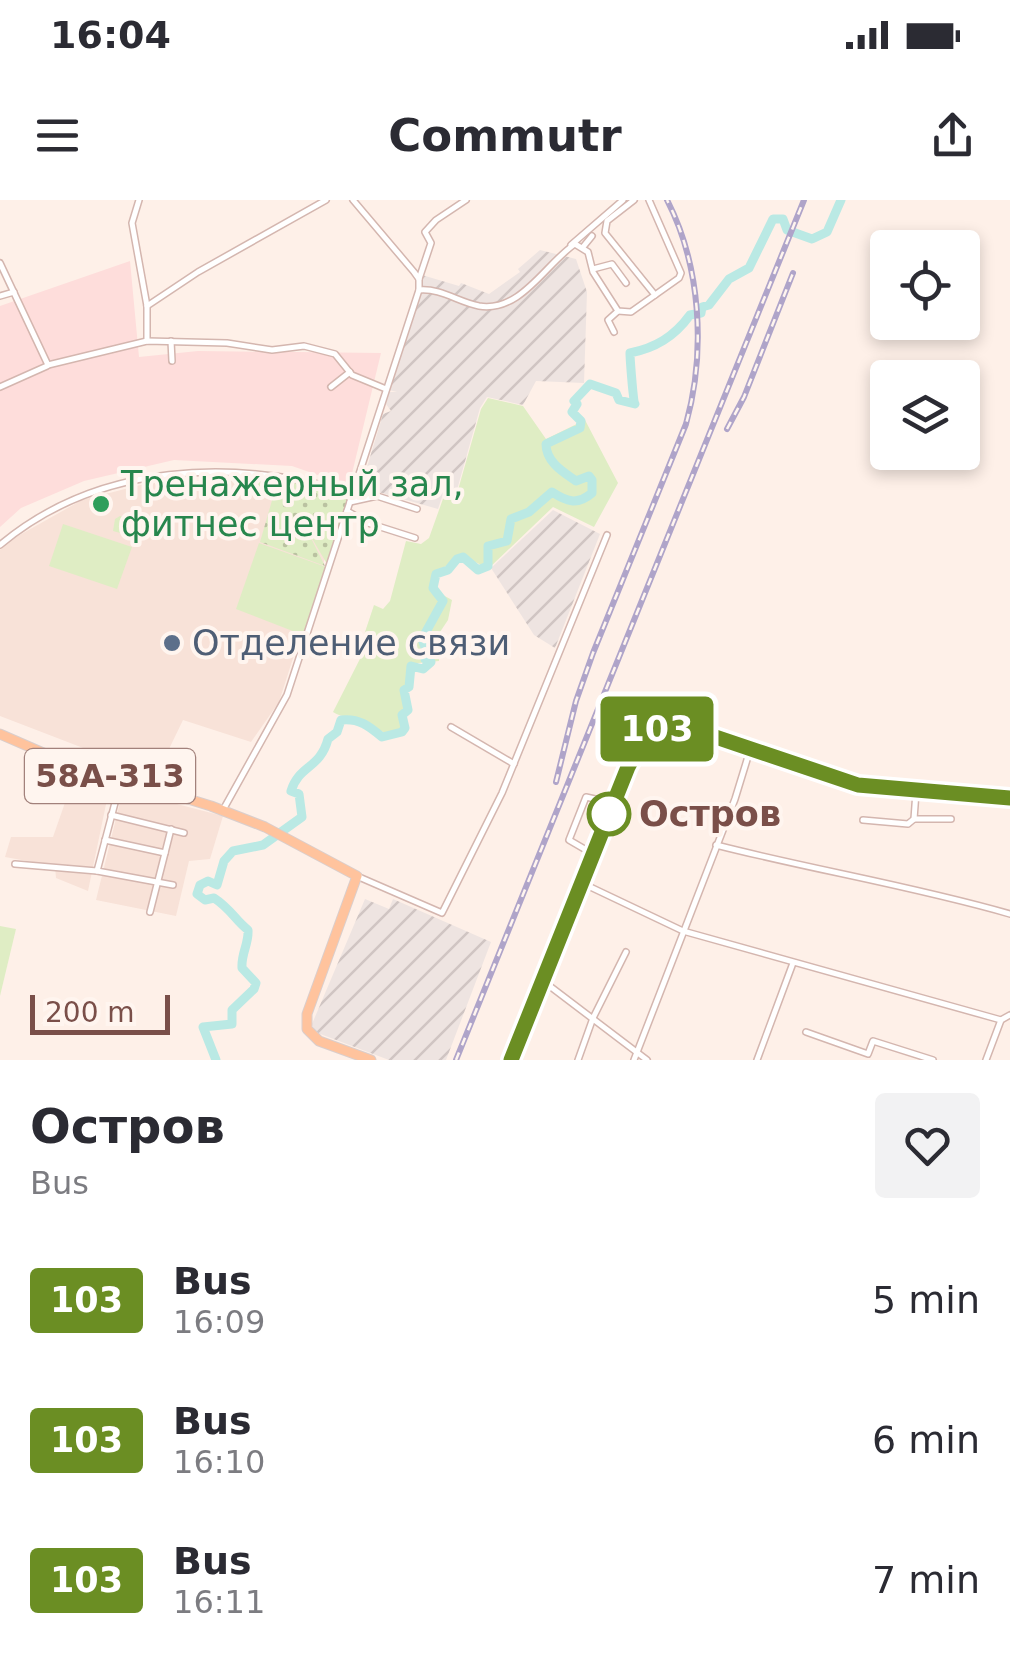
<!DOCTYPE html>
<html lang="en">
<head>
<meta charset="utf-8">
<style>
  :root { --surface:#fff; --page:#f2f2f3; --text:#2b2b33; --muted:#7c7c81 }
  body { margin:0; font-family:"DejaVu Sans",sans-serif; background:var(--page); color:var(--text); height:100vh; display:flex; flex-direction:column; font-size:38px; white-space:nowrap }
  * { box-sizing:border-box; margin:0 }
  p { font-size:32px; color:var(--muted) }
  .icon { flex:none; width:55px; height:55px; fill:none; stroke:currentColor; stroke-width:2; stroke-linecap:round; stroke-linejoin:round }
  .map { position:relative; height:860px; overflow:hidden }
  .side { display:flex; flex-direction:column; background:var(--surface); flex:1 }
  .side>* { flex:none }
  .badge { padding:0 20px; border-radius:8px; font-size:35px; line-height:65px }
  .tools { position:absolute; left:870px; top:30px; display:grid; gap:20px }
  .tools a { display:grid; place-items:center; width:110px; height:110px; border-radius:10px; background:var(--surface); box-shadow:0 5px 15px #0003; font-size:50px }
  .scale { position:absolute; left:30px; bottom:25px; width:140px; box-sizing:border-box; padding-left:10px; border:5px solid #7a4f49; border-top:0; font-size:28px; line-height:35px; white-space:nowrap; color:#7a4f49; -webkit-text-stroke:8px #fff5ef; paint-order:stroke }
  .map>.badge { position:absolute; translate:-50% -50%; box-shadow:0 0 0 5px #fff }
  .round { display:grid; place-items:center; flex:none; width:105px; height:105px; border-radius:10px; background:var(--page) }
  .headline { display:flex; align-items:center; justify-content:space-between; height:170px; padding:0 30px }
  h1 { font-size:48px; font-weight:800; line-height:75px }
  ul { padding:0; list-style:none }
  li { display:flex; align-items:center; gap:30px; height:140px; padding:0 30px }
  li div { flex:1 }
  li b { display:block; font-size:38px }
  li em { font-style:normal }
  li .badge { min-width:110px; font-weight:700; text-align:center }
  .status { display:flex; justify-content:space-between; align-items:center; height:70px; padding:0 50px; background:var(--surface); direction:ltr }
  .status svg { height:28px; fill:currentColor }
  header { display:flex; justify-content:space-between; align-items:center; height:130px; padding:0 30px; background:var(--surface); font-size:45px; font-weight:800 }
  .map>svg:first-child { display:block }
  .residential { fill:#f8e2d8 }
  .commercial { fill:#fedddb }
  .industrial { fill:url(#industrial-furrows) }
  .grass { fill:url(#grass-dots) }
  .green { fill:#dfedc4 }
  .lines { fill:none; stroke-linecap:round; stroke-linejoin:round }
  .river { stroke:#bae9e4; stroke-width:9 }
  .minor-casing { stroke:#d4b6af; stroke-width:8 }
  .primary-casing { stroke:#dacecc; stroke-width:11 }
  .minor { stroke:#fff; stroke-width:5 }
  .primary { stroke:#ffc39d; stroke-width:9 }
  .rail-casing { stroke:#afa4c9; stroke-width:6 }
  .rail { stroke:#fff5ef; stroke-width:2.5; stroke-dasharray:8; stroke-linecap:butt }
  .line-casing { stroke:#fff; stroke-width:22 }
  .line { stroke:#6b8e23; stroke-width:15 }
  .leisure-dot { fill:#2e9e5b; stroke:#fff5ef; stroke-width:4 }
  .service-dot { fill:#5c6f8a; stroke:#fff5ef; stroke-width:4 }
  .stop-dot { fill:#fff; stroke:#6b8e23; stroke-width:5 }
  .labels { text-anchor:middle; stroke-width:8; stroke-linejoin:round; paint-order:stroke }
  .shield { fill:#fff5ef; stroke:#a2817b; stroke-width:2.5 }
  .shield-label { font-size:32px; font-weight:bold; fill:#7a4f49 }
  .leisure-label { font-size:35px; fill:#27864d; stroke:#fff5ef; text-anchor:start }
  .service-label { font-size:35px; fill:#4e5e75; stroke:#fff5ef; text-anchor:start }
  .stop-label { font-size:35px; font-weight:bold; fill:#7a4f49; stroke:#fff5ef; text-anchor:start }
</style>
</head>
<body>
<div class="status"><b>16:04</b><svg viewBox="0 0 49 12"><path d="M0 12V9h3v3zM5 12V6h3v6zM10 12V3h3v9zM15 12V0h3v12zM26 1h20v11H26zM47 4h2v5h-2z"/></svg></div>
<header><svg class="icon" aria-label="menu" viewBox="0 0 24 24"><path d="M4 6h16M4 12h16M4 18h16"/></svg>Commutr<svg class="icon" aria-label="share" viewBox="0 0 24 24"><path d="M12 15V3M7 8l5-5 5 5M5 13v7h14v-7"/></svg></header>
<div class="map">
<svg width="1010" height="860" viewBox="0 0 1010 860">
  <defs>
    <pattern id="industrial-furrows" width="10" height="10" patternUnits="userSpaceOnUse" patternTransform="scale(2.5)"><rect width="10" height="10" fill="#eee4e1"/><path d="M-1 1l2-2M0 10L10 0M9 11l2-2" fill="none" stroke="#d0c5c3"/></pattern>
    <pattern id="grass-dots" width="8" height="8" patternUnits="userSpaceOnUse" patternTransform="scale(2.5)"><rect width="8" height="8" fill="#dfedc4"/><path d="M2 2h.1M6 6h.1" fill="none" stroke="#bac2a1" stroke-width="1.8" stroke-linecap="round"/></pattern>
  </defs>
  <rect width="100%" height="100%" fill="#fef0e8"/>
  <!-- residential -->
  <g class="residential">
    <path d="M160,280L245,281L343,302L279,502L251,542L183,520L156,576L0,516V350L9,341L82,300Z"/>
    <path d="M75,574L110,585L88,691L56,678L55,666L5,657L11,637H53Z"/>
    <path d="M123,590L223,616L210,659L189,661L176,716L96,700Z"/>
  </g>
  <!-- commercial -->
  <path class="commercial" d="M130,61L139,157L198,151L381,153L349,286L292,266L174,260L84,281L21,308L0,327V106Z"/>
  <!-- industrial -->
  <g class="industrial">
    <path d="M540,50L576,59L587,92L584,183L536,181L523,205L487,197L480,208L455,297L443,294L438,309L361,287L383,214L391,211L386,204L389,192H397L389,190L422,75L459,86L461,83L489,94L520,72L518,69Z"/>
    <path d="M553,310L600,334L555,448L534,435L491,368Z"/>
    <path d="M365,699L389,709L393,699L491,742L446,860H389L315,832L312,824Z"/>
  </g>
  <!-- grass -->
  <path class="grass" d="M258,276L277,277L346,294L348,302L340,327L317,326L339,328L327,364L307,330L325,366L260,342L275,290L256,285Z"/>
  <!-- green -->
  <g class="green">
    <path d="M488,198L523,206L546,239L585,220L618,283L594,327L553,307L488,369C453,349 464,359 433,373L432,389L452,400L448,420L440,432L439,461L408,464L406,485L401,490L405,510L401,514V531C375,537 379,525 359,519C348,516 343,518 333,512L365,449L363,438L374,405L383,409L390,401L406,341L421,344L429,338L444,296L456,297L481,209Z"/>
    <path d="M120,316L147,325L149,330L145,340L113,331L115,319Z"/>
    <path d="M63,324L132,347L117,389L49,366Z"/>
    <path d="M259,343L326,367L303,435L236,409Z"/>
    <path d="M0,726L16,729L0,796Z"/>
  </g>
  <g class="lines">
    <!-- river -->
    <path class="river" d="M216,860L203,827L232,824V810L254,789L256,783L242,768C241,753 249,744 248,730C235,720 231,709 214,698L205,700L197,694L200,685L208,681L217,685L224,661L233,651L263,645L302,617L299,594L291,591C299,565 320,569 328,539L337,532L341,520C359,518 369,526 382,537L402,532L405,528L402,515L408,510L404,490L409,487L411,466L423,469L431,462L425,459L427,453L422,439L443,401L433,388L436,374L448,370L457,359L463,357L478,370L488,366V346L507,341L511,319L529,312L552,292C566,301 577,306 592,293V280L589,276L576,281C563,272 546,262 546,244L580,228L581,221L572,212L577,204L574,201L590,184L616,193L619,200L635,204C633,201 630,157 630,153C655,148 674,137 690,115L701,113L702,107L709,105L729,79L749,68L773,19H783L787,30L812,39L827,32L841,0"/>
    <!-- minor casing -->
    <g class="minor-casing">
      <g id="minor">
        <path d="M139,0L132,23L147,106V141"/>
        <path d="M634,0L607,21L605,33L655,95"/>
        <path d="M571,45L623,0"/>
        <path d="M583,47L592,36"/>
        <path d="M0,63L48,165L147,141L227,143L272,150L304,146L335,154L352,175L386,189"/>
        <path d="M593,69L612,64L626,83"/>
        <path d="M419,79L431,43L425,32L436,20L466,0"/>
        <path d="M419,90C441,88 458,102 479,106C521,113 546,63 575,44L588,52L593,72L618,111L631,112L679,78L681,73L649,0"/>
        <path d="M0,96L14,92"/>
        <path d="M147,106L198,72L326,0"/>
        <path d="M614,132L608,120L618,111"/>
        <path d="M171,141L172,161"/>
        <path d="M0,187L47,166"/>
        <path d="M331,187L350,172"/>
        <path d="M350,302L377,296L417,309"/>
        <path d="M347,311L368,323L415,338"/>
        <path d="M0,345C99,262 234,258 353,293"/>
        <path d="M451,527L514,564"/>
        <path d="M121,580L97,671L173,685"/>
        <path d="M223,610L287,495L419,90V79L414,72L353,0"/>
        <path d="M111,615L184,633"/>
        <path d="M914,619H951"/>
        <path d="M863,620L908,624L914,619L916,592"/>
        <path d="M105,640L165,653L171,629"/>
        <path d="M716,645C814,670 913,686 1010,714"/>
        <path d="M593,654L569,640L586,597L613,603"/>
        <path d="M15,664L97,671"/>
        <path d="M359,677L442,713L502,593L607,335"/>
        <path d="M584,684L683,731L1001,820"/>
        <path d="M150,712L165,653"/>
        <path d="M543,781L647,860"/>
        <path d="M806,832L868,854L873,841L933,860"/>
        <path d="M578,860L593,818L626,752"/>
        <path d="M634,860L735,599L750,550"/>
        <path d="M757,860L793,763"/>
        <path d="M986,860L1001,820L1010,815"/>
      </g>
    </g>
    <!-- primary casing -->
    <g class="primary-casing">
      <g id="primary">
        <path d="M0,534L55,558L211,606L265,627L357,676L307,814V829L319,841L371,860"/>
        <path d="M511,860L628,567C642,539 655,520 689,528L858,585L1010,598"/>
      </g>
    </g>
    <!-- minor -->
    <use href="#minor" class="minor"/>
    <!-- primary -->
    <use href="#primary" class="primary"/>
    <!-- rail casing -->
    <g class="rail-casing">
      <g id="rail">
        <path d="M727,229L744,197L793,73"/>
        <path d="M556,582L576,501L593,453L686,224C706,152 701,66 667,0"/>
        <path d="M456,860L804,0"/>
      </g>
    </g>
    <!-- rail -->
    <use href="#rail" class="rail"/>
  </g>
  <g class="lines">
    <!-- line casing -->
    <g class="line-casing">
      <path id="line" d="M511,860L628,567C642,540 655,520 689,528L858,585L1010,598"/>
    </g>
    <!-- line -->
    <use href="#line" class="line"/>
  </g>
  <!-- markers -->
  <circle class="leisure-dot" cx="101" cy="304" r="10"/>
  <circle class="service-dot" cx="172" cy="443" r="10"/>
  <circle class="stop-dot" cx="609" cy="614" r="20"/>
  <g class="labels">
    <!-- shield labels -->
    <rect class="shield" x="25" y="549" width="170" height="54" rx="8"/>
    <g class="shield-label">
      <text x="110" y="587">58А-313</text>
    </g>
    <!-- leisure labels -->
    <g class="leisure-label">
      <text x="121" y="296">Тренажерный зал,<tspan x="121" dy="40">фитнес центр</tspan></text>
    </g>
    <!-- service labels -->
    <g class="service-label">
      <text x="192" y="455">Отделение связи</text>
    </g>
    <!-- stop labels -->
    <g class="stop-label">
      <text x="639" y="626">Остров</text>
    </g>
  </g>
</svg>
<div class="tools">
<a><svg class="icon" aria-label="locate" viewBox="0 0 24 24"><circle cx="12" cy="12" r="6"/><path d="M12 2v4M12 18v4M2 12h4M18 12h4"/></svg></a>
<a><svg class="icon" aria-label="layers" viewBox="0 0 24 24"><path d="M12 4l9 5-9 5-9-5zM3 14l9 5 9-5"/></svg></a>
</div>
<div class="scale">200 m</div>
<b class="badge" style="left:657px;top:529px;background:#6b8e23;color:#fff">103</b>
</div>
<section class="side">
<div class="headline"><div><h1>Остров</h1><p>Bus</p></div><a class="round"><svg class="icon" aria-label="heart" viewBox="0 0 24 24"><path d="M12 20l-8-8c-3-5 5-10 8-4 3-6 11-1 8 4z"/></svg></a></div>
<ul>
<li><span class="badge" style="background:#6b8e23;color:#fff">103</span><div><b>Bus</b><p>16:09</p></div><em>5 min</em></li>
<li><span class="badge" style="background:#6b8e23;color:#fff">103</span><div><b>Bus</b><p>16:10</p></div><em>6 min</em></li>
<li><span class="badge" style="background:#6b8e23;color:#fff">103</span><div><b>Bus</b><p>16:11</p></div><em>7 min</em></li>
</ul>
</section>
</body>
</html>
